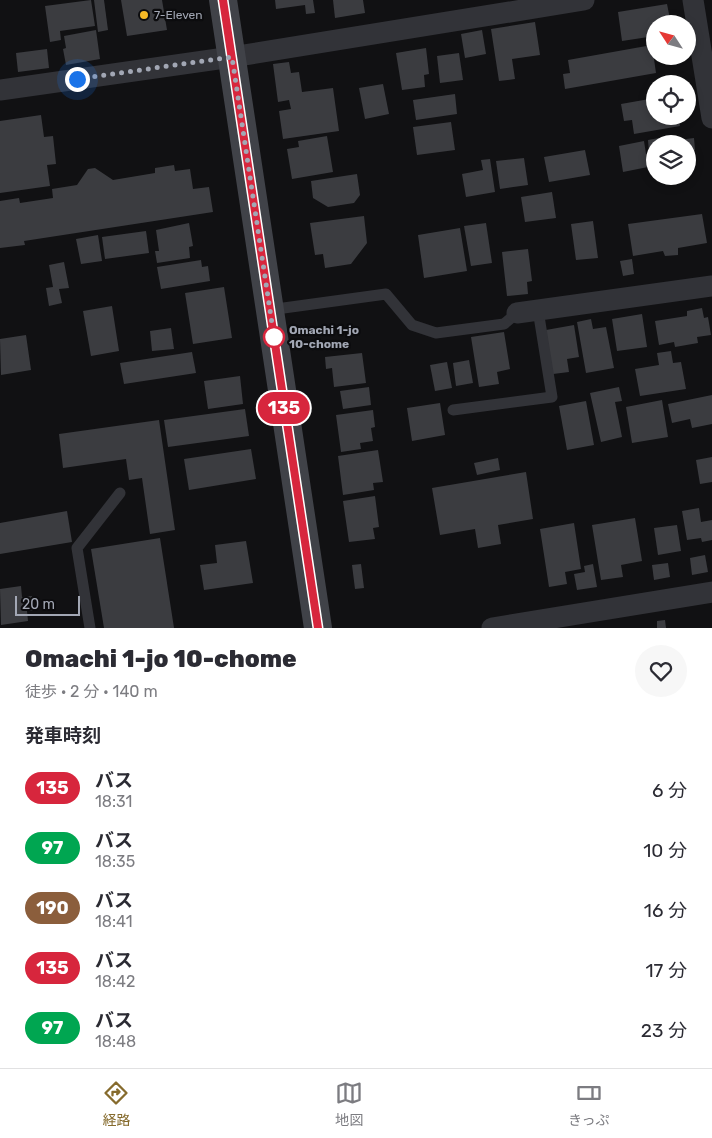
<!DOCTYPE html>
<html lang="ja">
<head>
<meta charset="utf-8">
<style>
  :root { --surface:#fff; --page:#f7f7f7; --text:#2b2b33; --muted:#7c7c81; --line:#e1e1e2; --accent:#866b2d }
  body { margin:0; font-family:Rubik,"Noto Sans JP",sans-serif; background:var(--page); color:var(--text); height:100vh; display:flex; flex-direction:column; font-size:19px; white-space:nowrap }
  * { box-sizing:border-box; margin:0 }
  p { font-size:16px; color:var(--muted) }
  .icon { flex:none; width:28px; height:28px; fill:none; stroke:currentColor; stroke-width:2; stroke-linecap:round; stroke-linejoin:round }
  .map { position:relative; height:628px; overflow:hidden }
  .sheet { display:flex; flex-direction:column; background:var(--surface); flex:1 }
  .sheet>* { flex:none }
  .badge { padding:0 10px; border-radius:16px; font-size:18px; line-height:32px }
  .needle { width:32px; rotate:306deg }
  .fabs { position:absolute; left:646px; top:15px; display:grid; gap:10px }
  .fabs a { display:grid; place-items:center; width:50px; height:50px; border-radius:50%; background:var(--surface); box-shadow:0 2px 8px #0003; font-size:25px }
  .scale { position:absolute; left:15px; bottom:12px; width:65px; box-sizing:border-box; padding-left:5px; border:2px solid #a2a7b4; border-top:0; font-size:14px; line-height:18px; white-space:nowrap; color:#a2a7b4; -webkit-text-stroke:4px #0c0c0e; paint-order:stroke }
  .you { position:absolute; width:25px; height:25px; margin:-12px; border:4px solid #fff; border-radius:50%; background:#1a73e8; box-shadow:0 0 0 8px #1a73e833 }
  .map>.badge { position:absolute; translate:-50% -50%; box-shadow:0 0 0 2px #fff }
  h2 { padding:0 25px; font-size:19px; line-height:45px }
  .round { display:grid; place-items:center; flex:none; width:52px; height:52px; border-radius:26px; background:var(--page) }
  .head { display:flex; align-items:center; justify-content:space-between; height:85px; padding:0 25px }
  h1 { font-size:24px; font-weight:800; line-height:38px }
  ul { padding:0; list-style:none }
  li { display:flex; align-items:center; gap:15px; height:60px; padding:0 25px }
  li div { flex:1 }
  li b { display:block; font-size:19px }
  li em { font-style:normal }
  li .badge { min-width:55px; font-weight:700; text-align:center }
  .tabs { display:flex; justify-content:space-around; align-items:center; height:70px; border-top:1px solid var(--line); background:var(--surface); font-size:14px; color:var(--muted) }
  .tabs a { display:grid; justify-items:center; gap:2px }
  .tabs .active { color:var(--accent) }
  .map>svg:first-child { display:block }
  .building { fill:#3b3c40 }
  .lines { fill:none; stroke-linecap:round; stroke-linejoin:round }
  .lane { stroke:#323338; stroke-width:11 }
  .street { stroke:#323338; stroke-width:21 }
  .secondary { stroke:#404248; stroke-width:28 }
  .line-casing { stroke:#fff; stroke-width:11 }
  .line { stroke:#d7263d; stroke-width:8 }
  .walk { stroke:#a2a7b4; stroke-width:5; stroke-dasharray:0 9 }
  .poi-dot { fill:#f6b926; stroke:#0c0c0e; stroke-width:2 }
  .stop-dot { fill:#fff; stroke:#d7263d; stroke-width:2.5 }
  .labels { text-anchor:middle; stroke-width:4.5; stroke-linejoin:round; paint-order:stroke }
  .poi-label { font-size:12px; fill:#a2a7b4; stroke:#0c0c0e; text-anchor:start }
  .stop-label { font-size:12px; font-weight:bold; fill:#a2a7b4; stroke:#0c0c0e; text-anchor:start }
</style>
</head>
<body>
<div class="map">
<svg width="712" height="628" viewBox="0 0 712 628">
  <rect width="100%" height="100%" fill="#111113"/>
  <!-- building -->
  <g class="building">
    <path d="M91,0L95,26L60,31L61,40L50,42L45,6Z"/>
    <path d="M94,0H104L108,30L98,32Z"/>
    <path d="M121,0H162L167,30L127,36Z"/>
    <path d="M275,0H313L315,13L306,14L305,5L276,9Z"/>
    <path d="M333,0H363L365,13L335,18Z"/>
    <path d="M667,4L671,24H655V36L622,41L618,12Z"/>
    <path d="M535,22L540,55L512,59L515,79L499,81L491,29Z"/>
    <path d="M96,30L100,59L66,65L63,49L66,48L64,36Z"/>
    <path d="M482,30L486,54L465,58L461,34Z"/>
    <path d="M652,45L656,73L565,89L563,74L570,73L568,60Z"/>
    <path d="M426,48L429,74L424,75L425,87L402,90L396,53Z"/>
    <path d="M47,49L49,68L18,72L16,53Z"/>
    <path d="M459,53L463,80L440,83L437,56Z"/>
    <path d="M289,62L291,73L299,72L302,92L333,88L339,131L283,139L279,111L291,109L289,100L278,102L273,64Z"/>
    <path d="M383,84L389,114L365,119L359,88Z"/>
    <path d="M455,94L457,114L416,120L413,100Z"/>
    <path d="M655,98V116H678L680,126L634,134L632,120L624,121L621,104Z"/>
    <path d="M41,115L44,137L53,136L56,164L47,165L50,186L0,193V121Z"/>
    <path d="M451,122L455,150L417,155L413,127Z"/>
    <path d="M327,136L333,172L292,179L287,149L299,147L298,141Z"/>
    <path d="M659,138L660,144H655V152L649,153L648,140Z"/>
    <path d="M694,138L695,150L688,151V144H671V141Z"/>
    <path d="M644,141L648,167L623,172L619,146Z"/>
    <path d="M585,150L590,175L549,182L544,157Z"/>
    <path d="M524,158L528,185L500,189L496,161Z"/>
    <path d="M490,159L495,192L466,197L462,174L483,170L481,160Z"/>
    <path d="M174,165L175,171L190,169L193,189L209,187L213,212L24,241L25,245L0,248V201L19,198L20,203L53,198L52,189L77,185L88,169L95,168L113,180L155,173V168Z"/>
    <path d="M357,174L360,195L354,203L328,207L313,198L311,181Z"/>
    <path d="M552,192L556,218L525,222L521,197Z"/>
    <path d="M702,214L707,243L678,248V255L665,256L663,251L633,256L628,224Z"/>
    <path d="M364,216L367,243L351,264L325,268L323,254L315,255L310,223Z"/>
    <path d="M593,221L598,258L576,260L571,224Z"/>
    <path d="M189,223L193,246L189,247L190,258L157,263L155,251H159L156,230Z"/>
    <path d="M486,223L492,263L471,266L464,226Z"/>
    <path d="M460,228L467,271L424,278L418,235Z"/>
    <path d="M146,231L149,253L105,259L102,237Z"/>
    <path d="M98,235L102,261L81,264L76,239Z"/>
    <path d="M528,249L532,281L527,282L528,294L507,296L502,252Z"/>
    <path d="M632,259L634,274L623,276L620,261Z"/>
    <path d="M201,260L202,267L208,266L210,281L161,289L157,267Z"/>
    <path d="M64,262L69,288L59,289L62,303L49,306L46,288L53,287L49,265Z"/>
    <path d="M224,287L232,338L193,344L185,293Z"/>
    <path d="M112,306L119,351L91,356L83,311Z"/>
    <path d="M702,308L704,318L708,317L711,335L697,337L698,343L675,347L674,342L659,345L655,321L687,316V311Z"/>
    <path d="M642,314L647,347L617,351L612,319Z"/>
    <path d="M591,319L593,329L606,327L614,368L586,373L577,322Z"/>
    <path d="M574,325L579,357L567,359L569,372L553,374L546,330Z"/>
    <path d="M171,328L174,349L152,351L150,331Z"/>
    <path d="M504,332L510,369L497,372L499,384L479,387L471,337Z"/>
    <path d="M26,335L31,370L1,375L0,339Z"/>
    <path d="M671,351L673,363L681,362L686,389L640,396L635,369L659,365L657,353Z"/>
    <path d="M192,352L196,373L124,384L120,363Z"/>
    <path d="M362,353L366,383L334,387L332,368L326,369L325,357Z"/>
    <path d="M469,360L473,383L456,386L453,363Z"/>
    <path d="M447,362L452,388L435,391L430,365Z"/>
    <path d="M240,376L243,404L208,409L204,381Z"/>
    <path d="M369,387L371,405L343,409L340,391Z"/>
    <path d="M619,387L622,401L615,402L622,437L601,442L590,393Z"/>
    <path d="M712,395V424L692,428L690,419L672,423L668,404Z"/>
    <path d="M662,400L668,437L632,443L626,407Z"/>
    <path d="M586,401L594,445L567,450L559,406Z"/>
    <path d="M440,403L445,435L412,441L407,408Z"/>
    <path d="M245,409L249,436L168,447L164,420Z"/>
    <path d="M373,410L375,427L371,428L373,441L360,443L361,449L341,452L336,415Z"/>
    <path d="M159,420L175,530L150,534L142,478L129,480L126,459L63,468L59,434Z"/>
    <path d="M251,449L256,479L189,490L184,459Z"/>
    <path d="M378,450L383,482L373,483L374,490L343,495L338,456Z"/>
    <path d="M712,457V482L700,484L696,460Z"/>
    <path d="M498,458L500,470L477,475L474,463Z"/>
    <path d="M526,472L533,519L498,525L501,544L478,548L475,529L440,535L432,488Z"/>
    <path d="M375,496L379,527L373,528L375,539L349,542L343,501Z"/>
    <path d="M699,508L701,522L712,520V540L702,542L701,538L687,540L682,511Z"/>
    <path d="M67,511L72,542L0,554V523Z"/>
    <path d="M635,518L642,561L621,565L623,577L601,580L592,525Z"/>
    <path d="M574,523L581,569L565,572L567,584L549,587L540,529Z"/>
    <path d="M677,525L681,551L658,555L654,528Z"/>
    <path d="M160,538L174,628H104L91,549Z"/>
    <path d="M246,541L253,583L204,590L200,565L217,563L215,545Z"/>
    <path d="M705,555L708,572L692,575L690,558Z"/>
    <path d="M668,563L670,577L654,580L652,565Z"/>
    <path d="M361,564L364,588L355,589L352,565Z"/>
    <path d="M593,564L597,587L577,590L574,574L585,572L584,566Z"/>
    <path d="M21,586L22,597L32,596L35,610L27,611L28,621L1,625L0,589Z"/>
    <path d="M665,620L666,628H657V621Z"/>
  </g>
  <g class="lines">
    <!-- lane -->
    <g class="lane">
      <path d="M269,310L386,294L412,325L436,333L504,324L517,313"/>
      <path d="M453,410L552,397L538,310"/>
      <path d="M90,628L77,548L120,493"/>
    </g>
    <!-- street -->
    <g class="street">
      <path d="M693,0L712,118"/>
      <path d="M0,90L232,57L584,0"/>
      <path d="M517,313L712,286"/>
      <path d="M492,628L712,592"/>
    </g>
    <!-- secondary -->
    <path class="secondary" d="M223,0L318,628"/>
  </g>
  <g class="lines">
    <!-- line casing -->
    <g class="line-casing">
      <path id="line" d="M223,0L318,628"/>
    </g>
    <!-- line -->
    <use href="#line" class="line"/>
    <!-- walk -->
    <path class="walk" d="M77,79L232,57L274,337"/>
  </g>
  <!-- markers -->
  <circle class="poi-dot" cx="144" cy="15" r="5"/>
  <circle class="stop-dot" cx="274" cy="337" r="10"/>
  <g class="labels">
    <!-- poi labels -->
    <g class="poi-label">
      <text x="154" y="19">7-Eleven</text>
    </g>
    <!-- stop labels -->
    <g class="stop-label">
      <text x="289" y="334">Omachi 1-jo<tspan x="289" dy="14">10-chome</tspan></text>
    </g>
  </g>
</svg>
<div class="fabs">
<a><svg class="needle" viewBox="-14 -14 28 28"><path d="M0-13l5 13h-10z" fill="#e53935"/><path d="M0 13l5-13h-10z" fill="#7c7c81"/></svg></a>
<a><svg class="icon" aria-label="locate" viewBox="0 0 24 24"><circle cx="12" cy="12" r="6"/><path d="M12 2v4M12 18v4M2 12h4M18 12h4"/></svg></a>
<a><svg class="icon" aria-label="layers" viewBox="0 0 24 24"><path d="M12 4l9 5-9 5-9-5zM3 14l9 5 9-5"/></svg></a>
</div>
<div class="scale">20 m</div>
<div class="you" style="left:77px;top:79px"></div>
<b class="badge" style="left:284px;top:408px;background:#d7263d;color:#fff">135</b>
</div>
<section class="sheet">
<div class="head"><div><h1>Omachi 1-jo 10-chome</h1><p>徒歩 · 2 分 · 140 m</p></div><a class="round"><svg class="icon" aria-label="heart" viewBox="0 0 24 24"><path d="M12 20l-8-8c-3-5 5-10 8-4 3-6 11-1 8 4z"/></svg></a></div>
<h2>発車時刻</h2>
<ul>
<li><span class="badge" style="background:#d7263d;color:#fff">135</span><div><b>バス</b><p>18:31</p></div><em>6 分</em></li>
<li><span class="badge" style="background:#00a651;color:#fff">97</span><div><b>バス</b><p>18:35</p></div><em>10 分</em></li>
<li><span class="badge" style="background:#8b5e3c;color:#fff">190</span><div><b>バス</b><p>18:41</p></div><em>16 分</em></li>
<li><span class="badge" style="background:#d7263d;color:#fff">135</span><div><b>バス</b><p>18:42</p></div><em>17 分</em></li>
<li><span class="badge" style="background:#00a651;color:#fff">97</span><div><b>バス</b><p>18:48</p></div><em>23 分</em></li>
</ul>
</section>
<nav class="tabs">
<a class="active"><svg class="icon" aria-label="directions" viewBox="0 0 24 24"><path d="M12 3l9 9-9 9-9-9zM9 14v-3h6M13 9l2 2-2 2"/></svg>経路</a>
<a><svg class="icon" aria-label="map" viewBox="0 0 24 24"><path d="M3 6l6-2 6 2 6-2v14l-6 2-6-2-6 2zM9 4v14M15 6v14"/></svg>地図</a>
<a><svg class="icon" aria-label="tickets" viewBox="0 0 24 24"><path d="M3 7h18v10H3zM15 7v10"/></svg>きっぷ</a>
</nav>
</body>
</html>
